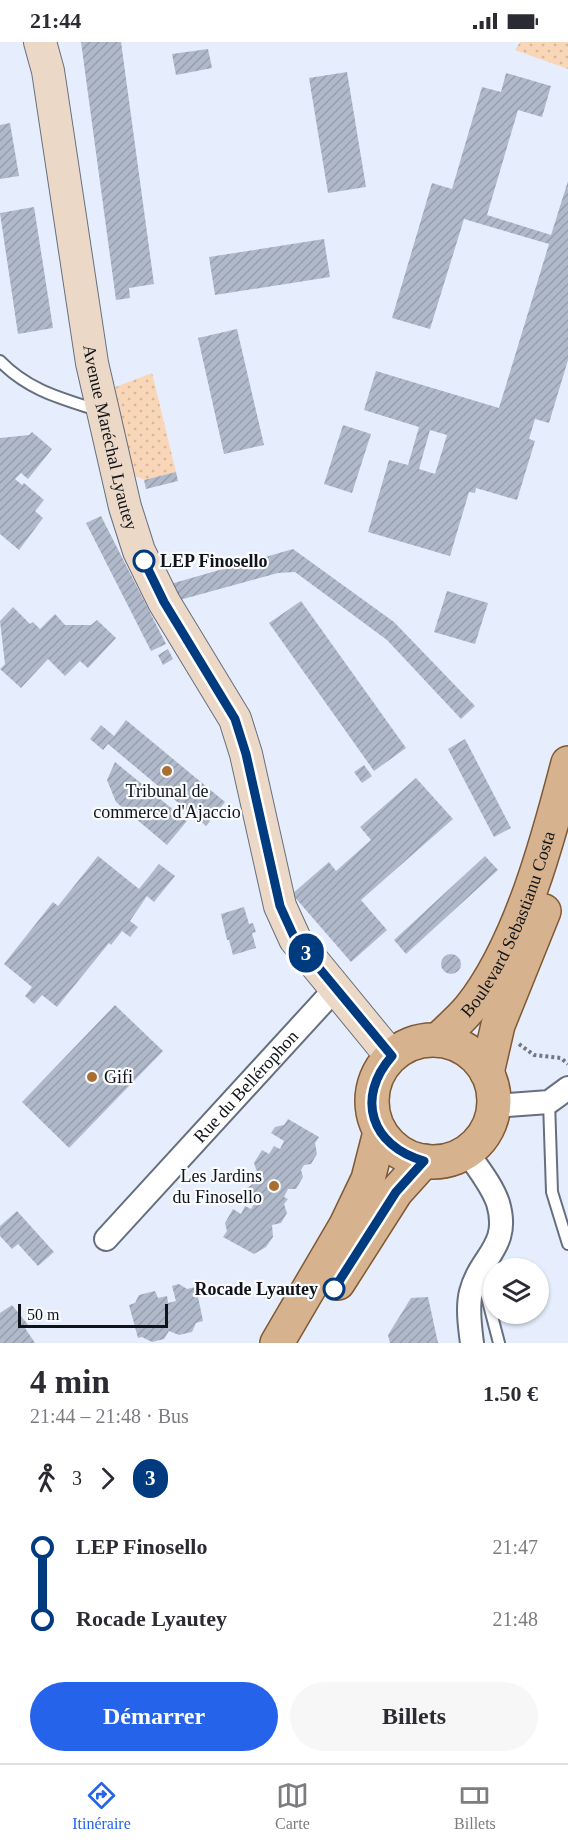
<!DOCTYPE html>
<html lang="fr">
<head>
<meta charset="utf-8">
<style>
  :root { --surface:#fff; --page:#f7f7f7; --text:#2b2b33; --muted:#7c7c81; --line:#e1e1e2; --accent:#2563eb }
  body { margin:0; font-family:Georgia,serif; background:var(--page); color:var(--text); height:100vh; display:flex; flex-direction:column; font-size:22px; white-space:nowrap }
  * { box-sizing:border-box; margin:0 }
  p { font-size:20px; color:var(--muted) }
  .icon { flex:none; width:33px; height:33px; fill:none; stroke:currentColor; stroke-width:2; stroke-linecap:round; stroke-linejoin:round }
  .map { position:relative; height:1301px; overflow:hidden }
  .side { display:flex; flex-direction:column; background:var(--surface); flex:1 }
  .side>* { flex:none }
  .badge { padding:0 12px; border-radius:20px; font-size:21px; line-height:39px }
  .fabs { position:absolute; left:483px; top:1216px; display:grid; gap:12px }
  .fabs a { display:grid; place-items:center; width:66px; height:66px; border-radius:50%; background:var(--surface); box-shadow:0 2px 4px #0004; font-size:30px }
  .scale { position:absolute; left:18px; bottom:15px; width:150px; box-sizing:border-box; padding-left:6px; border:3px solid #101419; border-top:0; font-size:16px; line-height:21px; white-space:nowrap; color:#101419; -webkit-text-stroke:4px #f9fbff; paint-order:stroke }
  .map>.badge { position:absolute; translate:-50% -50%; box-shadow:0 0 0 3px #fff }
  .legs { display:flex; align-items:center; gap:9px; height:66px; padding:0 30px; font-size:20px }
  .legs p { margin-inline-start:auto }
  .summary { display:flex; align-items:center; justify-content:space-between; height:102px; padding:0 30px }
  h1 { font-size:33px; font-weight:700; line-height:45px }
  .button { display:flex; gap:12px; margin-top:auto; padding:12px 30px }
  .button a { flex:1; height:69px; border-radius:36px; background:var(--accent); color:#fff; font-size:24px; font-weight:700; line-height:69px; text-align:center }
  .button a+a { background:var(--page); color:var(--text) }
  ul { padding:0 30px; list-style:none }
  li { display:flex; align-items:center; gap:21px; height:72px; font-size:22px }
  li i { display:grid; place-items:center; width:9px; height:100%; margin:0 8px; background:currentColor }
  li i::after { content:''; width:15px; height:15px; margin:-8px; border:4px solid; border-radius:50%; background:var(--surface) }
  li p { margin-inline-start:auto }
  li:first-child i { background:linear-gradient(#0000 50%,currentColor 0) }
  li:last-child i { background:linear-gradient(currentColor 50%,#0000 0) }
  .status { display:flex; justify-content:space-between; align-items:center; height:42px; padding:0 30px; background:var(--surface); direction:ltr }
  .status svg { height:16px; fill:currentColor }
  .tab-bar { display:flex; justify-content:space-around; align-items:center; height:84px; border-top:2px solid var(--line); background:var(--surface); font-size:16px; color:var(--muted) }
  .tab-bar a { display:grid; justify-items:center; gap:3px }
  .tab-bar .active { color:var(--accent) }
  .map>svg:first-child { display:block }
  .green { fill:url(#green-dots) }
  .building { fill:url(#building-hatch); fill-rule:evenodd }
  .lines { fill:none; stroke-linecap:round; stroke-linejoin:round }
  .lane-casing { stroke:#666f7f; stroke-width:14 }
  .street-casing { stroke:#666f7f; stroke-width:26 }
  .secondary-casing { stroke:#666f7f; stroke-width:34 }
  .primary-casing { stroke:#7f5934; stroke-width:36 }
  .path { stroke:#737882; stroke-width:4; stroke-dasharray:3 3; stroke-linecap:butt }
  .lane { stroke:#fff; stroke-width:10 }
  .street { stroke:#fff; stroke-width:22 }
  .secondary { stroke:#ebd8c6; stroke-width:32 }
  .primary { stroke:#d6b28e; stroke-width:33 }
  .line-1-casing { stroke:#fff; stroke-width:14 }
  .line-1 { stroke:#003b80; stroke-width:9 }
  .stop-1-dot { fill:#fff; stroke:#003b80; stroke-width:3 }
  .poi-dot { fill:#aa6e30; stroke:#f9fbff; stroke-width:2 }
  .labels { text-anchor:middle; stroke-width:4.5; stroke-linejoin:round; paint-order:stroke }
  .street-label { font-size:18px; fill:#101419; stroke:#f9fbff }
  .stop-label { font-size:18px; font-weight:bold; fill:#101419; stroke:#f9fbff; text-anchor:start }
  .poi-label { font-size:18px; fill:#101419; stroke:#f9fbff }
</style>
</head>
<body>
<div class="status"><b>21:44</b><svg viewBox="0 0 49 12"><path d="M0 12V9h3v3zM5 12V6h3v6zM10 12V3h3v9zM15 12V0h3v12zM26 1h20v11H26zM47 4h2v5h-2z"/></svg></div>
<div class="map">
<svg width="568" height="1301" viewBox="0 0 568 1301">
  <defs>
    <pattern id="green-dots" width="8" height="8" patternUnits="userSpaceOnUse" patternTransform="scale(1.5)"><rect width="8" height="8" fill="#f8d6b7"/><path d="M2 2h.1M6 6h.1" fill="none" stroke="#d4b79d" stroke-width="1.8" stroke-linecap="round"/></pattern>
    <pattern id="building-hatch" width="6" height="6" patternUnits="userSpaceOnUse" patternTransform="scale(1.5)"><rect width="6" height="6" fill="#afb9ca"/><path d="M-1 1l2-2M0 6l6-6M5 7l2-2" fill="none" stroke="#969ead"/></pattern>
  </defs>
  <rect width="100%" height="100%" fill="#e6eefd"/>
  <!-- green -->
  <g class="green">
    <path d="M520,0H568V27L515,8Z"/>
    <path d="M152,331L176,430L144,438L133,433L110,347Z"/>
  </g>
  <!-- building -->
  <g class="building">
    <path d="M81,0H121L154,242L129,246L130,256L116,258Z"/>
    <path d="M208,7L212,26L176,33L172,12Z"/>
    <path d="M347,30L366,145L328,151L309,36Z"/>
    <path d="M506,31L551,44L542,75L518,68L487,173L551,193L568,139V318L549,381L535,377L529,397L535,399L517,458L476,446L475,451L469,450L450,514L368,490L389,418L408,423L419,385L364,368L376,329L499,366L549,202L464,177L430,287L392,276L432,141L452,147L482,45L501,50ZM430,388L447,393L435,432L419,427Z"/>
    <path d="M10,81L19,134L0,137V83Z"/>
    <path d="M34,165L53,286L18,292L0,171Z"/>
    <path d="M324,197L330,235L215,253L209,215Z"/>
    <path d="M237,287L264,403L224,412L198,296Z"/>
    <path d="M343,383L371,392L352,451L324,442Z"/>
    <path d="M32,390L52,407L28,437L21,431L15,437L22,443L24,441L44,458L35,469L43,476L19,508L0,492V396L29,393Z"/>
    <path d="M176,430L178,439L146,447L144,438Z"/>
    <path d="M101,474L166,602L151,609L86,481Z"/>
    <path d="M293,507L394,580L475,664L461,677L387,598L295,530L278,531L176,559L167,543Z"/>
    <path d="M447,549L488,561L475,602L434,590Z"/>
    <path d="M301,559L406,706L374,729L269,581Z"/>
    <path d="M13,565L30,582L33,580L40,587L55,572L65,583H91L97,578L116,596L88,626L80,619L65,634L48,617L21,646L0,627L5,622L0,579Z"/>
    <path d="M168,607L173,617L163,623L158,613Z"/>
    <path d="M126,678L225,760L206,784L108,702L103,708L90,697L101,683L114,694Z"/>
    <path d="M465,697L511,786L494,795L448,707Z"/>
    <path d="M115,720L187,779L167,803L116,760L107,738Z"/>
    <path d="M364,723L372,734L362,741L354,730Z"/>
    <path d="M416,736L453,777L361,858L387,888L351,920L292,852L329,820L336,829L371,798L360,785Z"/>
    <path d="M98,814L139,847L159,822L175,834L154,860L147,854L130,879L138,885L130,895L122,889L111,903L109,901L57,965L42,953L34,962L25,954L32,945L4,922L53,860L58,864Z"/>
    <path d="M485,814L498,828L406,912L394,898Z"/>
    <path d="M244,865L249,882L253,881L256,890L252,891L256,906L233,913L229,898H227L221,872Z"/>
    <circle cx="451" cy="922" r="10"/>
    <path d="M115,963L163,1009L69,1106L22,1060Z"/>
    <path d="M288,1077L319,1095L315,1101L317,1112L311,1122L304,1123L301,1128L303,1135L296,1147H288L284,1155L288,1157L284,1162L287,1171L281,1181L272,1183L273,1195L266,1205L254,1212L223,1195L227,1189L225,1181L233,1167L241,1172L245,1164L251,1167L256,1158L243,1150L257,1138L254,1135L257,1130L254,1121L262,1108L269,1112L274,1104L280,1107L284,1099L271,1091L275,1085L284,1083Z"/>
    <path d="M17,1169L54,1210L38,1224L18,1202L12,1207L0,1194V1184Z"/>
    <path d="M179,1242L187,1247L196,1245L203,1279L196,1281L192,1290L179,1293L169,1289L164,1297L152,1300L142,1295L138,1296L129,1263L135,1261L139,1253L155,1249L158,1256L167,1254L168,1261L176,1259L172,1244Z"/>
    <path d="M428,1255L438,1301H390L388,1293L411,1256Z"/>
    <path d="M12,1263L29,1284L25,1286L35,1301H0V1271Z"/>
  </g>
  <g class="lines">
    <!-- lane casing -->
    <g class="lane-casing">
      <g id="lane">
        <path d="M0,319C28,348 60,356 97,368"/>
        <path d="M549,1060L552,1150L568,1202"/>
        <path d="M481,1232L499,1301"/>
      </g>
    </g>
    <!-- street casing -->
    <g class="street-casing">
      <g id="street">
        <path d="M493,1064L549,1060L568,1046"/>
        <path d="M467,1110C477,1125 492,1143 498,1161C511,1205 480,1214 471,1250C467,1265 470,1286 472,1301"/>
        <path id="s1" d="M106,1197L336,946"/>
      </g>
    </g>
    <!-- secondary casing -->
    <g class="secondary-casing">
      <g id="secondary">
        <path id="s2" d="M40,0L48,29L92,321L125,465L139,509L164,560L235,677L246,712L280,864L295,897L391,1014"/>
      </g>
    </g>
    <!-- primary casing -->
    <g class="primary-casing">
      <g id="primary">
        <path id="s3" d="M438,998C449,987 461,977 470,966C520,903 548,798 568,721"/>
        <circle cx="433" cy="1059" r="61"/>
        <path d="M487,1031L498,983L544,869"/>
        <path d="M338,1241L396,1150L424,1119"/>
        <path d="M277,1301L346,1183L368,1137L380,1090"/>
      </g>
    </g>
    <!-- path -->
    <path class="path" d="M519,1002L534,1013L561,1016L568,1022"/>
    <!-- lane -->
    <use href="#lane" class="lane"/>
    <!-- street -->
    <use href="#street" class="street"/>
    <!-- secondary -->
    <use href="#secondary" class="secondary"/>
    <!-- primary -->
    <use href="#primary" class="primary"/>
  </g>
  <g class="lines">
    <!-- line-1 casing -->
    <g class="line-1-casing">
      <path id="line-1" d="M144,519L164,560L235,677L246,712L280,864L295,897L392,1014C355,1056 371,1104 424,1119L396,1150L334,1247"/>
    </g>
    <!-- line-1 -->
    <use href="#line-1" class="line-1"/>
  </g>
  <!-- markers -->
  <g class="stop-1-dot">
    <circle cx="144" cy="519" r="10"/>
    <circle cx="334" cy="1247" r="10"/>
  </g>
  <g class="poi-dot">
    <circle cx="167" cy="729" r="6"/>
    <circle cx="92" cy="1035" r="6"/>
    <circle cx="274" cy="1144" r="6"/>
  </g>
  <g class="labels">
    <!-- street labels -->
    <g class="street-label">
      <text dy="6" stroke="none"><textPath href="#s2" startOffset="402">Avenue Maréchal Lyautey</textPath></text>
      <text dy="6" stroke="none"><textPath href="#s3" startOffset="138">Boulevard Sebastianu Costa</textPath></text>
      <text dy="6" stroke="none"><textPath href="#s1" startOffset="207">Rue du Bellérophon</textPath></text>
    </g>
    <!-- stop labels -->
    <g class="stop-label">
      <text x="160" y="525">LEP Finosello</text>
      <text x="318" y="1253" text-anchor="end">Rocade Lyautey</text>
    </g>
    <!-- poi labels -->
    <g class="poi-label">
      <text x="167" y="755">Tribunal de<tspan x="167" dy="21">commerce d'Ajaccio</tspan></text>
      <text x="104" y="1041" text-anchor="start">Gifi</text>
      <text x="262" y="1140" text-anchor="end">Les Jardins<tspan x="262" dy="21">du Finosello</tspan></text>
    </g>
  </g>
</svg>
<div class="fabs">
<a><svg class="icon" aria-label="layers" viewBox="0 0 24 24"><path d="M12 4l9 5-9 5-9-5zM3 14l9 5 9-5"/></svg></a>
</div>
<div class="scale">50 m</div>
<b class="badge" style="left:306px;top:911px;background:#003b80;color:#fff">3</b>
</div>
<section class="side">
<div class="summary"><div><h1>4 min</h1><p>21:44 – 21:48 · Bus</p></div><b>1.50 €</b></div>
<div class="legs"><svg class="icon" aria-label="walk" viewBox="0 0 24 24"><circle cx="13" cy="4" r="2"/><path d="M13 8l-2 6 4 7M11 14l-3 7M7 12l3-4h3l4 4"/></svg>3<svg class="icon" aria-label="forward" viewBox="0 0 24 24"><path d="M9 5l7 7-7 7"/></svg><b class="badge" style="background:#003b80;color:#fff">3</b></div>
<ul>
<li><i style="color:#003b80"></i><b>LEP Finosello</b><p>21:47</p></li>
<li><i style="color:#003b80"></i><b>Rocade Lyautey</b><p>21:48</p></li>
</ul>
<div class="button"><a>Démarrer</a><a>Billets</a></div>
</section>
<nav class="tab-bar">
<a class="active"><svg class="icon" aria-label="directions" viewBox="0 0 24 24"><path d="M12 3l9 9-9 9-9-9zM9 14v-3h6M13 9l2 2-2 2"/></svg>Itinéraire</a>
<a><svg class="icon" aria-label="map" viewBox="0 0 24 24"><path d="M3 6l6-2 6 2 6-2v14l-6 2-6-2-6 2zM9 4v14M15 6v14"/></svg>Carte</a>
<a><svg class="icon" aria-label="tickets" viewBox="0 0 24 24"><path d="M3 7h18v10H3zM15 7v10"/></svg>Billets</a>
</nav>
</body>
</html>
